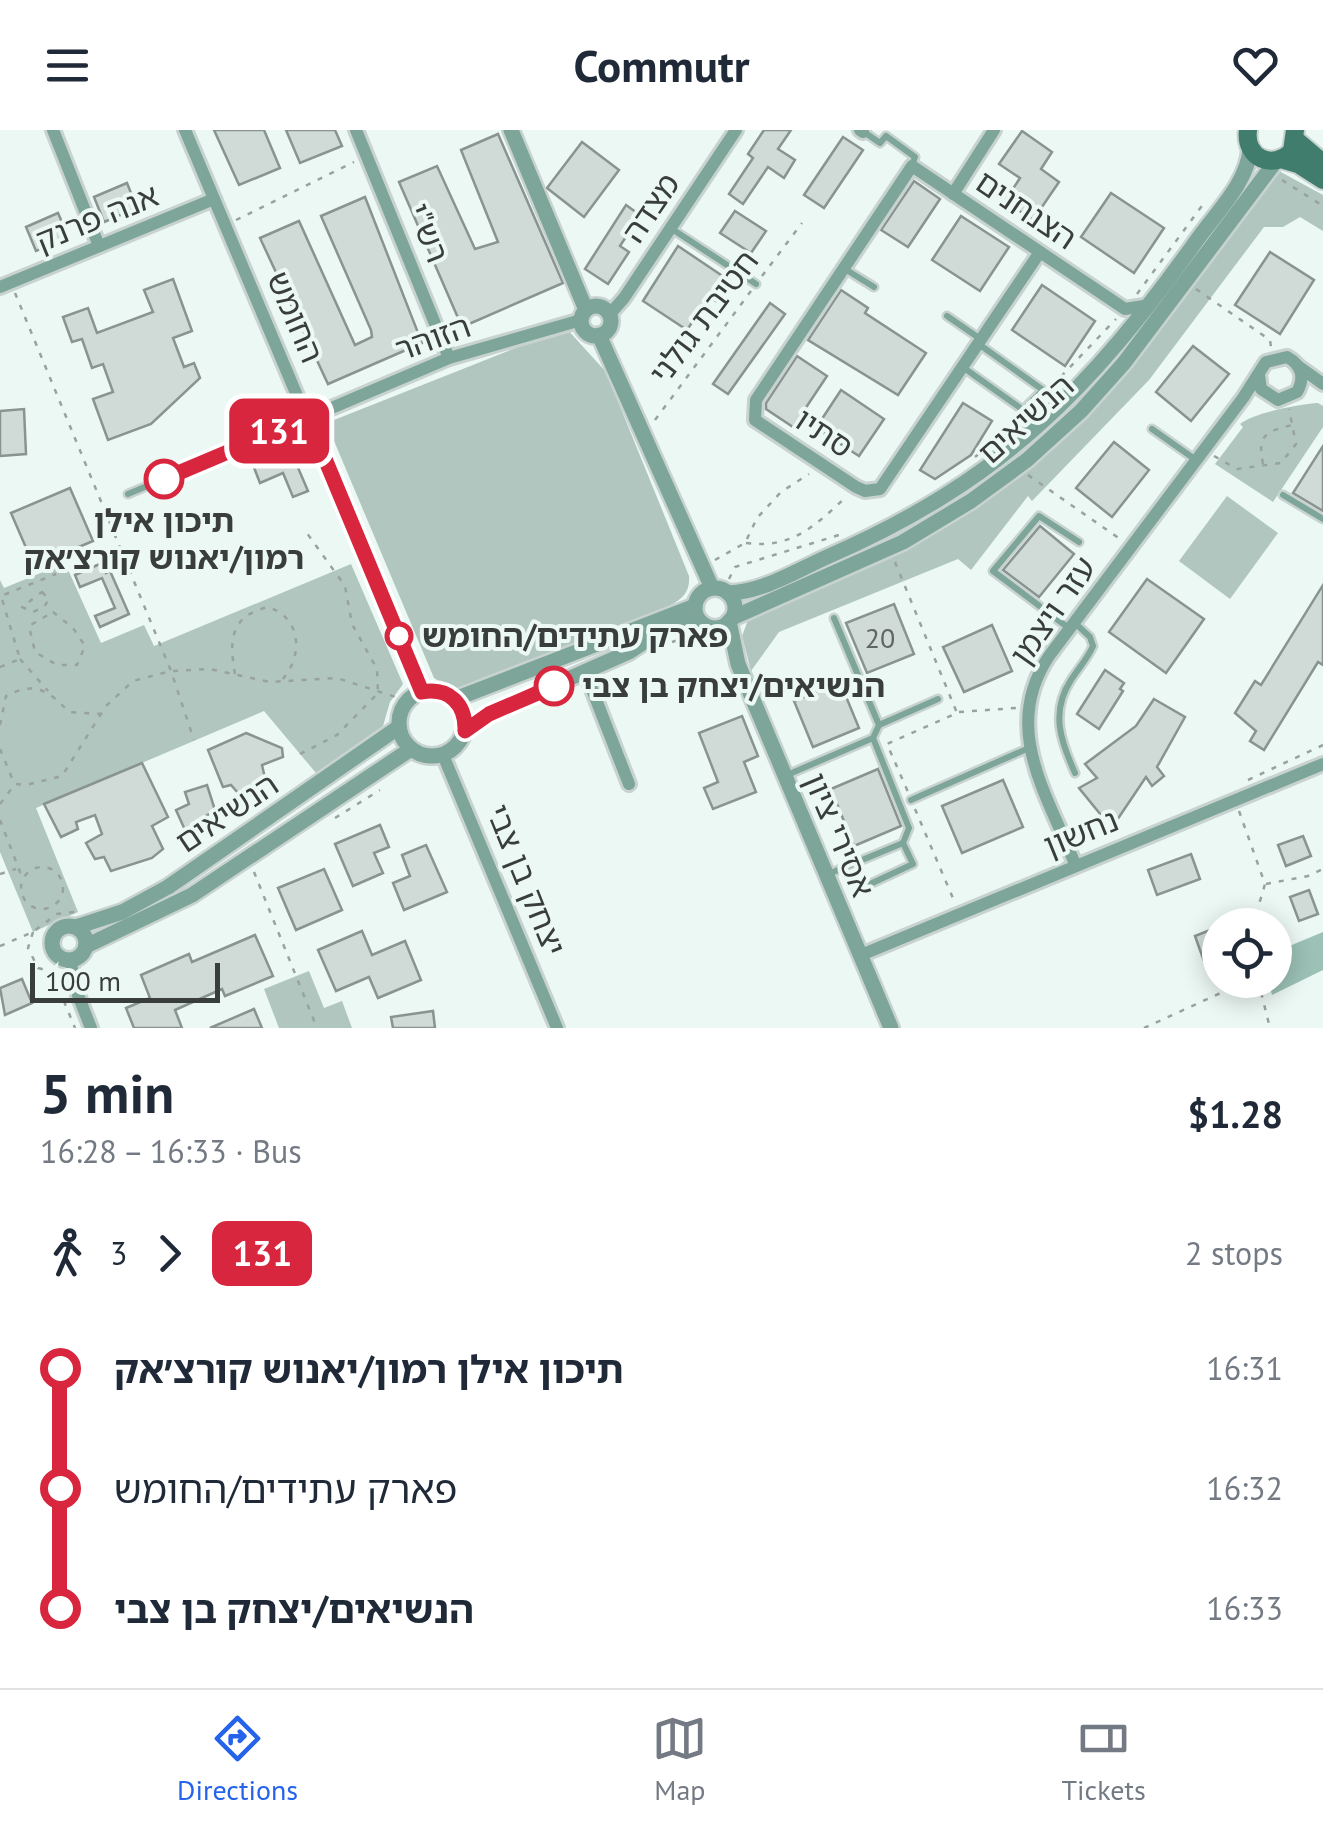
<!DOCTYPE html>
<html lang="en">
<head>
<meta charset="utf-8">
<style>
  :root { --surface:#fff; --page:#f2f2f3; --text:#1f2937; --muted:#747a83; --line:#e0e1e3; --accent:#2563eb }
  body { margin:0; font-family:"PT Sans","Noto Sans Hebrew",sans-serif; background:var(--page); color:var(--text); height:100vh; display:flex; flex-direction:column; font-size:38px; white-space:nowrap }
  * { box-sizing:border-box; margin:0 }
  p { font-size:32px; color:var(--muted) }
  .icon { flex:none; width:55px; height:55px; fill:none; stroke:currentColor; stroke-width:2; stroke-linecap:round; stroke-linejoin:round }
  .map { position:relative; height:898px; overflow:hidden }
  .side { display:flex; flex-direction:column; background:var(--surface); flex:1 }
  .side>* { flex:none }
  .badge { padding:0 20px; border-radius:15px; font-size:35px; line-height:65px }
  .tools { position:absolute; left:1202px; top:778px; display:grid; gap:20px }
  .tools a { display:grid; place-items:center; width:90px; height:90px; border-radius:50%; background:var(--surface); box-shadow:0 5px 25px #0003; font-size:50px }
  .scale { position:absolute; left:30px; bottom:25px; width:190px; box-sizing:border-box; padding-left:10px; border:5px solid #393e3c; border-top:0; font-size:28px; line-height:35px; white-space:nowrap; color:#393e3c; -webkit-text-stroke:8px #ecf8f4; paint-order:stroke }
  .map>.badge { position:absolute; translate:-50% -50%; box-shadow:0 0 0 5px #fff }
  .legs { display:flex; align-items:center; gap:15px; height:110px; padding:0 40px; font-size:32px }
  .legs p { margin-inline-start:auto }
  .summary { display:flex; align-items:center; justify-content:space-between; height:170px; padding:0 40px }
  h1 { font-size:55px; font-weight:700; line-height:75px }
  ul { padding:0 40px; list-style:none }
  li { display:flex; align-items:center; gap:35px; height:120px; font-size:38px }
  li i { display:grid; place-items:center; width:15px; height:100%; margin:0 12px; background:currentColor }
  li i::after { content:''; width:25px; height:25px; margin:-12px; border:8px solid; border-radius:50%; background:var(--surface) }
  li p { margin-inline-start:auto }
  li:first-child i { background:linear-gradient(#0000 50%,currentColor 0) }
  li:last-child i { background:linear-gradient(currentColor 50%,#0000 0) }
  header { display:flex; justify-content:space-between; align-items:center; height:130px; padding:0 40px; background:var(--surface); font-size:45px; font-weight:700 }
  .tabs { display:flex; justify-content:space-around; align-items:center; height:140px; border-top:2px solid var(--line); background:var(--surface); font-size:28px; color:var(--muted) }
  .tabs a { display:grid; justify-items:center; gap:5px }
  .tabs .on { color:var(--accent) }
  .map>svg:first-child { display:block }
  .green { fill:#b0c6bf }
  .forest { fill:#9cc1b6 }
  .building { fill:#d0dbd7; stroke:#899390; stroke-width:2.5 }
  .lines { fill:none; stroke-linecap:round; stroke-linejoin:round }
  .service-casing { stroke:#c8d3cf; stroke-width:11 }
  .minor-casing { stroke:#c8d3cf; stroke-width:18 }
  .tertiary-casing { stroke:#c8d3cf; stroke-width:20 }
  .secondary-casing { stroke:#c8d3cf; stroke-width:22 }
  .path { stroke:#99a29f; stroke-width:2.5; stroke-dasharray:5 8; stroke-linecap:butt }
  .service { stroke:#7da599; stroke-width:6 }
  .minor { stroke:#7da599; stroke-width:12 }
  .tertiary { stroke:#7da599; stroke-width:15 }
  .secondary { stroke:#407d6d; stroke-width:18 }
  .line-1-casing { stroke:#fff; stroke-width:22 }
  .line-1 { stroke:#d7263d; stroke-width:15 }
  .stop-1-dot { fill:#fff; stroke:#d7263d; stroke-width:5 }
  .labels { text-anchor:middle; stroke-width:8; stroke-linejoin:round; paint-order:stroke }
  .number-label { font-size:28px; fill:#5f6563 }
  .street-label { font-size:32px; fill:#393e3c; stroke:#ecf8f4 }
  .stop-label { font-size:32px; font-weight:bold; fill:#393e3c; stroke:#ecf8f4; text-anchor:start }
</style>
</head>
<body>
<header><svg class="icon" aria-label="menu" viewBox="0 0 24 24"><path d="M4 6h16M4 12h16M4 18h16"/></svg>Commutr<svg class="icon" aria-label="heart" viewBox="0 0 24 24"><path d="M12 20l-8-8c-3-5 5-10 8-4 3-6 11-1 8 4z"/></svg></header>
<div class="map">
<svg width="1323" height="898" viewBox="0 0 1323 898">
  <rect width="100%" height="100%" fill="#ecf8f4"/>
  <!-- green -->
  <g class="green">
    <path d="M1279,41L1323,65V101L1300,87L1283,97H1264L1149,250L1032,371L1028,366L971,440L958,429L779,502L751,541L742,506L750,485L847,444L1046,319Z"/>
    <path d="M566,198L606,242L689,446C691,470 671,474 653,484L473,557C457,561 447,557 434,548L329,299L334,290Z"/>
    <path d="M1318,273L1323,276V297L1273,372L1215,334L1243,297L1240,294C1253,283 1299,274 1318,273Z"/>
    <path d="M1227,366L1278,403L1230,469L1179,431Z"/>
    <path d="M65,433L101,513L144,495L154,516L351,434L403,554L390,572L383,596L316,643L264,581L36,678L78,782L33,802L0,722V450L4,458Z"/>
    <path d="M309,841L324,878L342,871L352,898H279L264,859Z"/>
  </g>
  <!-- forest -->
  <path class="forest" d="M1323,802V840L1272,865L1268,850H1275V822Z"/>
  <!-- building -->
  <g class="building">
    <path d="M214,0H264L280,38L239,55Z"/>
    <path d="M286,0H335L342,16L300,33Z"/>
    <path d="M764,0H791L778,19L795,30L784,48L768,37L743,74L729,64L753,28L748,24Z"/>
    <path d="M1022,1L1052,22L1041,39L1059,52L1033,90L1005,71L1020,48L999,34Z"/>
    <path d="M498,4L563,153L462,197L399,52L437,36L475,119L498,112L461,20Z"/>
    <path d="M843,7L863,20L824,78L804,65Z"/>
    <path d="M582,12L619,40L584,87L547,58Z"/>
    <path d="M914,51L940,69L908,117L881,100Z"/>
    <path d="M127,53L137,78L104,92L94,67Z"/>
    <path d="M1111,63L1164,98L1134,143L1081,107Z"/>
    <path d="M365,67L422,213L328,254L260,108L299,91L355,215L372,207L371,200L321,86Z"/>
    <path d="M626,75L640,85L620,116L629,122L608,154L585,139Z"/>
    <path d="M735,81L766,101L751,123L720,103Z"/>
    <path d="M58,83L69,108L36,121L26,97Z"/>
    <path d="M961,86L1009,117L980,161L932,130Z"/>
    <path d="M678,116L730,151L716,171L709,167L687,200L643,171Z"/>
    <path d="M1270,122L1314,150L1280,204L1235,175Z"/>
    <path d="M173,149L192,201L173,208L184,237L194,233L200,248L151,294L108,310L93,269L113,262L103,234L92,238L82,209L72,212L63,187L88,178L97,203L153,182L144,160Z"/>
    <path d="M1042,155L1095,191L1065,236L1012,200Z"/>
    <path d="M841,160L868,178L865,183L926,223L898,265L808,210Z"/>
    <path d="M770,173L785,184L728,264L713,254Z"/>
    <path d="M1193,216L1229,244L1191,291L1156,262Z"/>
    <path d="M797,226L827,246L793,297L766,279V273Z"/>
    <path d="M841,260L884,289L859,326L816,298Z"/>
    <path d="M963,273L992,291L971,325L935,349L920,340Z"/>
    <path d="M24,279L26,324L0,326V281Z"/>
    <path d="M1114,312L1149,340L1112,387L1076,358Z"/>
    <path d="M1323,316V381L1293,363Z"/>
    <path d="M290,319L308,361L293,367L283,343L260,353L253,335Z"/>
    <path d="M70,358L93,411L34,436L11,383Z"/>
    <path d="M1040,396L1074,424L1039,467L1003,440Z"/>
    <path d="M102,433L106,443L110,441L129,484L100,497L95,486L115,478L102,448L80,457L75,445Z"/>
    <path d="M1147,449L1204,489L1166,543L1109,502Z"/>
    <path d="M1323,455V535L1318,532L1264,620L1250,611L1256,601L1235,583L1255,551L1261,555Z"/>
    <path d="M894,474L914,524L867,543L846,493Z"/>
    <path d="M992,495L1012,541L964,562L943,517Z"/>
    <path d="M1105,540L1124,553L1120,559L1123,561L1099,599L1077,584Z"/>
    <path d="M840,552L859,598L813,617L794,571Z"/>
    <path d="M1154,569L1185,587L1157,637L1164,646L1152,656L1146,647L1115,693L1101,685L1079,658L1097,648L1085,634L1136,596Z"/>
    <path d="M742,586L758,626L744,632L756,662L713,679L704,658L718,652L699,603Z"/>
    <path d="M246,603L282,618L283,627L262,635L265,648L238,663L231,655L223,657L208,620Z"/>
    <path d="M142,633L168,687L152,696L163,719L152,728L111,741L104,727L95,729L86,713L102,704L95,685L76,692L78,699L61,707L44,674Z"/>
    <path d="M878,639L901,696L854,716L831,659Z"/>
    <path d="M1003,650L1023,697L962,723L942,676Z"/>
    <path d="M207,655L215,680L185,700L176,680L189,674L185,662Z"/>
    <path d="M380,695L389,717L374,723L383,743L353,756L335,714Z"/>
    <path d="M1303,706L1311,726L1286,736L1278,715Z"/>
    <path d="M426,715L447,762L404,780L393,753L410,746L402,725Z"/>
    <path d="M1191,724L1200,749L1157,765L1148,740Z"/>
    <path d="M324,739L342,780L296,800L278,758Z"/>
    <path d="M1309,760L1318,784L1299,791L1290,767Z"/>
    <path d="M1220,796V832L1206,837L1195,806Z"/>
    <path d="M362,801L372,825L405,811L421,850L378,868L369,847L336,861L318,820Z"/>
    <path d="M255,805L273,846L225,866L222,859L175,880L182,898H134L126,878L150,868L141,845L189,824L192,832Z"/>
    <path d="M22,849L32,873L5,885L0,858Z"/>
    <path d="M254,879L262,898H210Z"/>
    <path d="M433,881L435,898H393L391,887Z"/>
  </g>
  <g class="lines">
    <!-- service casing -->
    <g class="service-casing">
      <g id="service">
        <path d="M864,2L880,13L886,6L915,27L912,35"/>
        <path d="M672,99L756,154"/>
        <path d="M845,139L874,157"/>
        <path d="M947,186L979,208"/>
        <path d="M964,238L1023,280L1043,260L980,215"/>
        <path d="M1152,299L1196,330"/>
        <path d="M128,364L307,289"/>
        <path d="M1283,365L1323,389"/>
        <path d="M834,488L879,595L938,569"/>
        <path d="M1070,499L993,441L1039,386L1079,412"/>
        <path d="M1075,643C1061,612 1050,582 1071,550C1078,539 1088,528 1093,516L1090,507L1076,494"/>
        <path d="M787,645L873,608L879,595"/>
        <path d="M911,670L1029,618"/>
        <path d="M826,745L903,713"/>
        <path d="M868,755L913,734L903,713L909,698L873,608"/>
      </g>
    </g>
    <!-- minor casing -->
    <g class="minor-casing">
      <g id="minor">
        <path d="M53,0L99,116"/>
        <path d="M185,0L422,562"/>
        <path d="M356,0L449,228"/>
        <path d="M860,0L863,2"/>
        <path d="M953,64L994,0"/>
        <path d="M1040,122L880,359L865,361L856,357L755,290L756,270L912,36L1125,179L1150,175"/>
        <path d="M0,157L214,69"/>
        <path d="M609,185L624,168L736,0"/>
        <path d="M1298,236L1323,254"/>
        <path d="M308,288L449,228L581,190"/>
        <path d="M586,544L629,654"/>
        <path d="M443,625L557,898"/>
        <path d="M1075,734C1047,664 1001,598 1049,526L1243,268L1266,232L1287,227C1302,235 1305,248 1297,262L1278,270L1261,259L1259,245"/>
        <path d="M861,825L1323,634"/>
        <path d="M70,830L78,865L91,898"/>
      </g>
    </g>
    <!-- tertiary casing -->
    <g class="tertiary-casing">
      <g id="tertiary">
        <path d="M511,0L586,180"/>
        <circle cx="596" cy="191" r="15"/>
        <path d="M599,205L712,458"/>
        <circle cx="715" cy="478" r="20"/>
        <path d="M728,463C763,462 796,441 827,427C1001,351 1089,261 1197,110C1216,83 1248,52 1250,19"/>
        <path d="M732,488L903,412L971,371L1027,330L1081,281L1124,233L1276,31"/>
        <path d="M729,491L738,534L891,898"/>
        <circle cx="432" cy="593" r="33"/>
        <path d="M455,569L695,476"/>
        <path d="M465,601L489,584L629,522L674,492L702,493"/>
        <circle cx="69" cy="813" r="17"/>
        <path d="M76,797L122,782L168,757L399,597"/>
        <path d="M86,816L192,765L411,619"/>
      </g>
    </g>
    <!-- secondary casing -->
    <g class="secondary-casing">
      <g id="secondary">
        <path d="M1248,0C1244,28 1273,41 1292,21L1295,0"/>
        <path d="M1296,10L1323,33"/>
        <path d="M1281,29L1298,34L1323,50"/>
      </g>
    </g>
    <!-- path -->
    <g class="path">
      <path d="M1282,50L1323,76"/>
      <path d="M236,90L354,32"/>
      <path d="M762,146L802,93"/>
      <path d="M1196,159L1270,210L1271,217"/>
      <path d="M15,163L171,541L194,610"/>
      <path d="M1137,164L1204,73"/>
      <path d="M1052,256L1116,189"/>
      <path d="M655,290L751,161"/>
      <path d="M1214,326L1237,339L1281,333L1296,314L1289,279"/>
      <path d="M975,327L1019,291"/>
      <path d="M1263,334C1257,305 1265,302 1292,295"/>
      <path d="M1028,345L1120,409"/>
      <path d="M746,413C792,419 815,396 847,366"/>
      <path d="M715,430L745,413L757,388L781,362L809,344"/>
      <path d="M895,432L957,583L887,614L908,662"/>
      <path d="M729,449L735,437L839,405"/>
      <path d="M42,462L49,469L44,477L33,482L22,477Z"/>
      <path d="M53,482L73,498L85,516L77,535H57L35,522L29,496Z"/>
      <path d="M672,512L688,507"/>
      <path d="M20,529L48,561"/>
      <path d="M0,537L20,529L1,466L56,444"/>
      <path d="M235,544C229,510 230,486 268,477C303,488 303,528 281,551"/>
      <path d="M959,582L1016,578"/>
      <path d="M0,595L6,566C35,551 48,560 69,582L102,584"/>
      <path d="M0,619L14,653"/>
      <path d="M300,624L337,605L378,563L377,539L352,494L345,456L304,399"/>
      <path d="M1248,650L1323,615"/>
      <path d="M0,674L15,654L26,655L62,646L106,576L133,551L171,541L210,539L270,552L337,548L408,571"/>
      <path d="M915,679L955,773"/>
      <path d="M1239,681L1265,754L1253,795"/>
      <path d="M335,688L380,660"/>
      <path d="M0,690L22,747"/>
      <circle cx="42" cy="758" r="21"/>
      <path d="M254,742L317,898"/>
      <path d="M0,744L16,739"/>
      <path d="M1266,754L1308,746L1323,739"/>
      <path d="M33,802L28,818L38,838L60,844"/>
      <path d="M0,816L33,802L57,784L74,782"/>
      <path d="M54,847L75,898"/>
      <path d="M1258,850L1270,898"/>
      <path d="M1144,898L1249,850"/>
    </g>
    <!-- service -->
    <use href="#service" class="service"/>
    <!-- minor -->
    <use href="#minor" class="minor"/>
    <!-- tertiary -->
    <use href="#tertiary" class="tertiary"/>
    <!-- secondary -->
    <use href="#secondary" class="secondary"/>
  </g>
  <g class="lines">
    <!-- line-1 casing -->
    <g class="line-1-casing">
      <path id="line-1" d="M164,349L308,288L422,562C449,557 466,574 465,601L489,584L554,556"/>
    </g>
    <!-- line-1 -->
    <use href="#line-1" class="line-1"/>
  </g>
  <!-- markers -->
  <g class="stop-1-dot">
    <circle cx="164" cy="349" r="18"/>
    <circle cx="399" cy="506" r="12"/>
    <circle cx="554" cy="556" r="18"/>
  </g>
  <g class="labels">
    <!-- number labels -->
    <g class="number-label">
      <text x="880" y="518">20</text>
    </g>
    <!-- street labels -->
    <g class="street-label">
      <text transform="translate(651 78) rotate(-56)" y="11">מצדה</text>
      <text transform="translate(1026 80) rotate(34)" y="11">הצנחנים</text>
      <text transform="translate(97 88) rotate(-22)" y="11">אנה פרנק</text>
      <text transform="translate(428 103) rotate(68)" y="11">רש"י</text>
      <text transform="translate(295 187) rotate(67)" y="11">החומש</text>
      <text transform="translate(704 187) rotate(-53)" y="11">חטיבת גולני</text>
      <text transform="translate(433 208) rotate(-20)" y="11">הזוהר</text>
      <text transform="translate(1026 289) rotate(-42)" y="11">הנשיאים</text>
      <text transform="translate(824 303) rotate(33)" y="11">סתיו</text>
      <text transform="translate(1053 481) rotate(-55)" y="11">עזר ויצמן</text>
      <text transform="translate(227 683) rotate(-34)" y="11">הנשיאים</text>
      <text transform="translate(1081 703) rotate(-22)" y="11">נחשון</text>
      <text transform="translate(839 705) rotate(67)" y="11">אסירי ציון</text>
      <text transform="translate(526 750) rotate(68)" y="11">יצחק בן צבי</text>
    </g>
    <!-- stop labels -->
    <g class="stop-label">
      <text x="164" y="402" text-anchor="middle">תיכון אילן<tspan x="164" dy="37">רמון/יאנוש קורצ׳אק</tspan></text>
      <text x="422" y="517">פארק עתידים/החומש</text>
      <text x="582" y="567">הנשיאים/יצחק בן צבי</text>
    </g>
  </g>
</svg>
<div class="tools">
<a><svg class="icon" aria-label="locate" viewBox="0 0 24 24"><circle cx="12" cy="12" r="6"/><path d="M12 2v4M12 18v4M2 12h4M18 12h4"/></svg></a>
</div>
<div class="scale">100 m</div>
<b class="badge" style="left:279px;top:301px;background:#d7263d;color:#fff">131</b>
</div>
<section class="side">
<div class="summary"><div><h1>5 min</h1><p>16:28 – 16:33 · Bus</p></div><b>$1.28</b></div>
<div class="legs"><svg class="icon" aria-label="walk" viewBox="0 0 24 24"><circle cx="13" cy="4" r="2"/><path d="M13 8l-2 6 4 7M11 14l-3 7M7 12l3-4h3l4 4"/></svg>3<svg class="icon" aria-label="forward" viewBox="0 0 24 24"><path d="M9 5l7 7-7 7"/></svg><b class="badge" style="background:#d7263d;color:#fff">131</b><p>2 stops</p></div>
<ul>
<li><i style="color:#d7263d"></i><b>תיכון אילן רמון/יאנוש קורצ׳אק</b><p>16:31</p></li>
<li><i style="color:#d7263d"></i><span>פארק עתידים/החומש</span><p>16:32</p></li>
<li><i style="color:#d7263d"></i><b>הנשיאים/יצחק בן צבי</b><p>16:33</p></li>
</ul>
</section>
<nav class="tabs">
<a class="on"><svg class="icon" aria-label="directions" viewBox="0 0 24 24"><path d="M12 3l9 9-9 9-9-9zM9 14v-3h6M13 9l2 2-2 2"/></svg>Directions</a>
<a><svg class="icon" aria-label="map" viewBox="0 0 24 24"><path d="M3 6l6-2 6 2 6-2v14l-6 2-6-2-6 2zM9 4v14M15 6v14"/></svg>Map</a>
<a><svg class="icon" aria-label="tickets" viewBox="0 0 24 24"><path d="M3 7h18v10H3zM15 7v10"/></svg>Tickets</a>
</nav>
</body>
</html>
